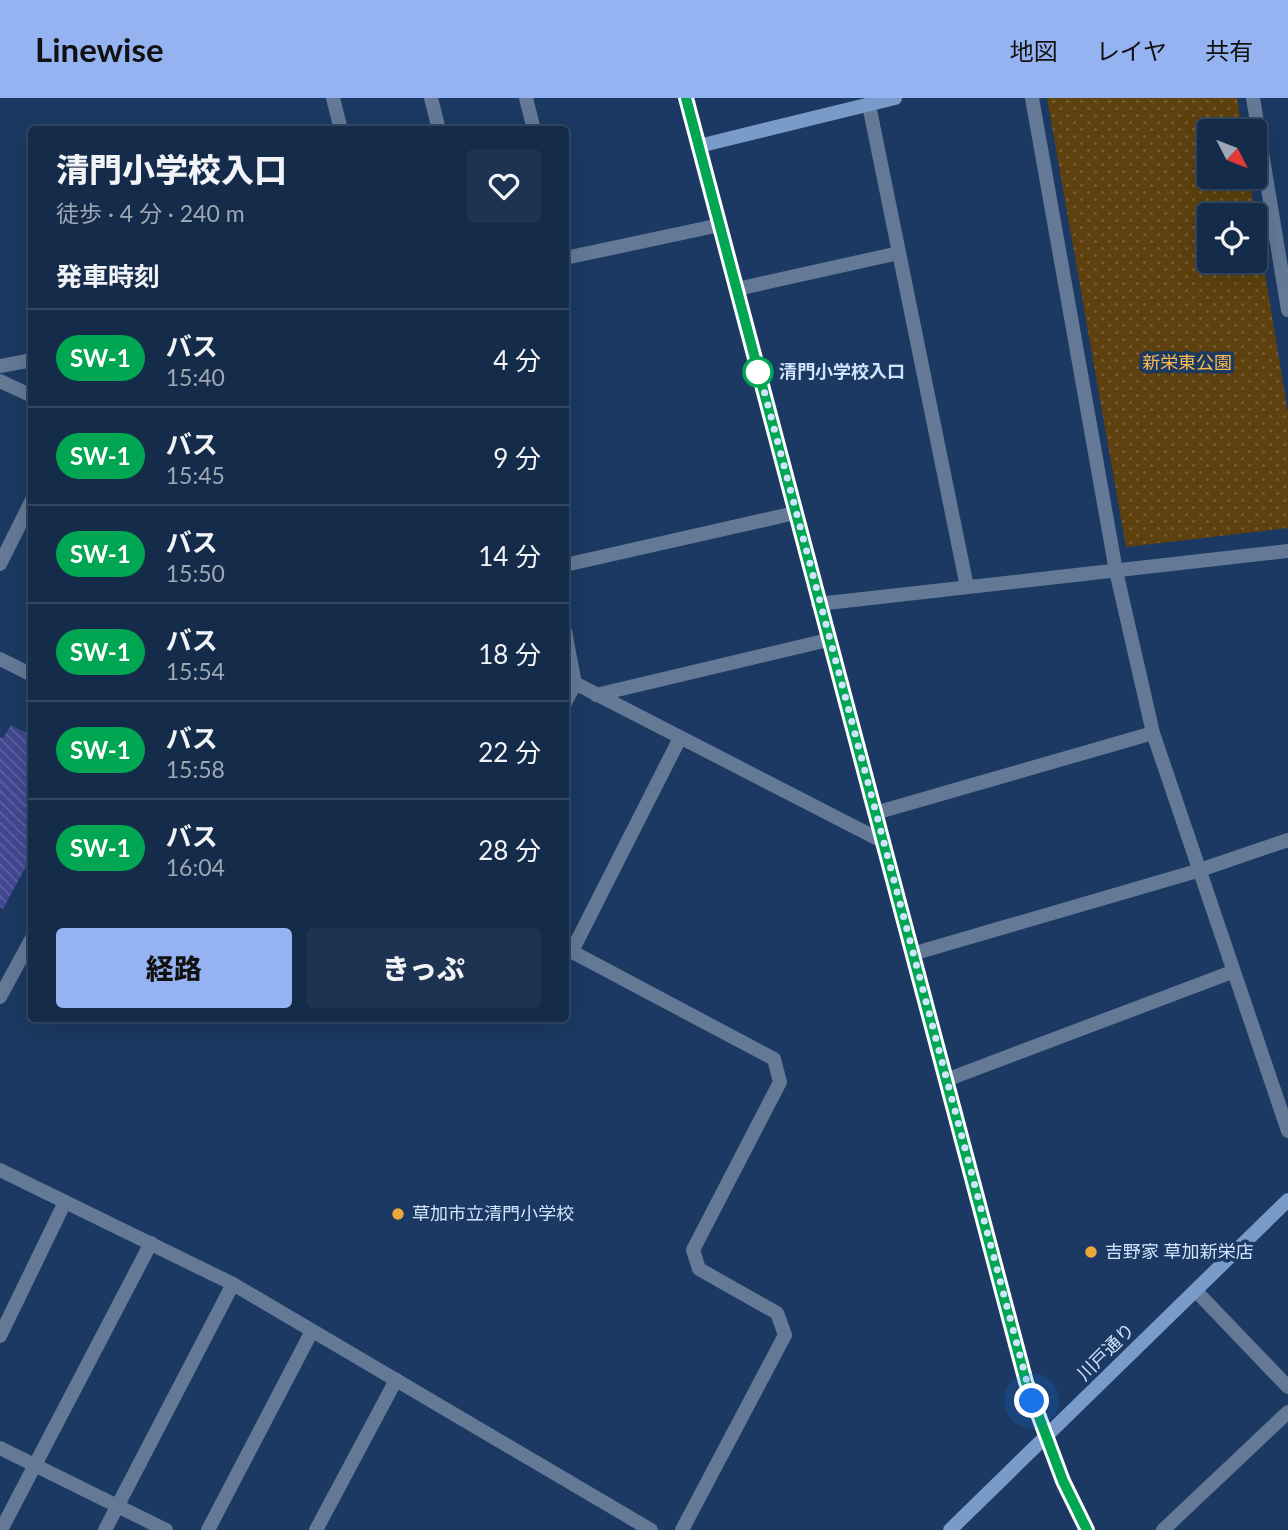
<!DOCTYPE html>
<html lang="ja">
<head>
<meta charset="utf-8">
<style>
  :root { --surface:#142b4a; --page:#1d3351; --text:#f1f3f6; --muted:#9da7b5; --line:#334762; --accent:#95b2f1 }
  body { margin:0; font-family:Lato,"Noto Sans JP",sans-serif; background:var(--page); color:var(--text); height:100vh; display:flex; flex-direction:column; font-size:26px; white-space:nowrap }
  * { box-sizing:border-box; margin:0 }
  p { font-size:23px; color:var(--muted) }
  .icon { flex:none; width:38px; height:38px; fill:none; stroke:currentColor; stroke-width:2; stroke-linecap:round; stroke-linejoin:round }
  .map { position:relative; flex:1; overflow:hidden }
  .drawer { position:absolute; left:28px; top:28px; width:541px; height:896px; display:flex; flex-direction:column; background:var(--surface); border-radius:7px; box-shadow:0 7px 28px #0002,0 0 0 2px var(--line) }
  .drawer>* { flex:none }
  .badge { padding:0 14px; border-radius:23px; font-size:24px; line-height:46px }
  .needle { width:46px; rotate:132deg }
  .fabs { position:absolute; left:1197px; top:21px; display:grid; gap:14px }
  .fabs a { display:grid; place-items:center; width:70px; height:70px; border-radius:7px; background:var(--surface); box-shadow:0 7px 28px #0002,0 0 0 2px var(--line); font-size:35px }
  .you { position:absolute; width:35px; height:35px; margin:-18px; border:5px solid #fff; border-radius:50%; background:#1a73e8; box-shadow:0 0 0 10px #1a73e833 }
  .map>.badge { position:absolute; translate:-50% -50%; box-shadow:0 0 0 4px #fff }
  h2 { padding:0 28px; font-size:26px; line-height:63px }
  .round { display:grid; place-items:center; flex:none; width:74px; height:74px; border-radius:7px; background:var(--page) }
  .summary { display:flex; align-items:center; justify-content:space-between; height:119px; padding:0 28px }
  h1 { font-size:33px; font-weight:800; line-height:52px }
  .cta { display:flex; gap:14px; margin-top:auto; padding:14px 28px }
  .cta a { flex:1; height:80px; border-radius:7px; background:var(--accent); color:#111; font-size:28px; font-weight:800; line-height:80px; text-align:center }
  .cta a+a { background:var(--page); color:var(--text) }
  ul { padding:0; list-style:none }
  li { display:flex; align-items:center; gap:21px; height:98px; padding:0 28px; border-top:2px solid var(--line) }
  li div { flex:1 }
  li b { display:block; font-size:26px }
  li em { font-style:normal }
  li .badge { min-width:77px; font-weight:700; text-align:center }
  header { display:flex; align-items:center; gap:42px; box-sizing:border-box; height:98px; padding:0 35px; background:var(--accent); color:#111 }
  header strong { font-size:33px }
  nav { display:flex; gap:38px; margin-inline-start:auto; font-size:24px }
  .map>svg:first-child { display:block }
  .park { fill:url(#park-dots); fill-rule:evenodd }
  .building { fill:url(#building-back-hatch) }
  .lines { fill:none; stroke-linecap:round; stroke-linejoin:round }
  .lane { stroke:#637996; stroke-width:14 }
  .street { stroke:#637996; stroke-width:14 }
  .secondary { stroke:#799bca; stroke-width:14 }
  .line-casing { stroke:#fff; stroke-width:16 }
  .line { stroke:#00a651; stroke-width:10 }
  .walk { stroke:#d2e4fd; stroke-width:7; stroke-dasharray:0 12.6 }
  .stop-dot { fill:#fff; stroke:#00a651; stroke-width:3.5 }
  .poi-dot { fill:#eba939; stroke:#1b3962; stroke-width:2.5 }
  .labels { text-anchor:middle; stroke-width:7; stroke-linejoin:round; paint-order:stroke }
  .park-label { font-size:18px; fill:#ffbb4c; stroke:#1b3962 }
  .stop-label { font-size:18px; font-weight:bold; fill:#d2e4fd; stroke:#1b3962; text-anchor:start }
  .poi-label { font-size:18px; fill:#d2e4fd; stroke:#1b3962; text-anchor:start }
  .street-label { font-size:18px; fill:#d2e4fd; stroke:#1b3962 }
</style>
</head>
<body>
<header>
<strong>Linewise</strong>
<nav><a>地図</a><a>レイヤ</a><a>共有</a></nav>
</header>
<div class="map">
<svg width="1288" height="1432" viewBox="0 0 1288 1432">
  <defs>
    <pattern id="park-dots" width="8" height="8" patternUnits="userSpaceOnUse" patternTransform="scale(1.75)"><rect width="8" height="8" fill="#5e410e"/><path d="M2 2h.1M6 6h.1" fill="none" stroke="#745c32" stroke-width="1.8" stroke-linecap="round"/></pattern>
    <pattern id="building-back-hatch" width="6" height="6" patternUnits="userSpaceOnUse" patternTransform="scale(1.75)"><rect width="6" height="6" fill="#414890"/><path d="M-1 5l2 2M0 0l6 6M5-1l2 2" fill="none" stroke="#5c62a0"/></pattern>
  </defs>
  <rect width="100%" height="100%" fill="#1b3962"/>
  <!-- park -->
  <path class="park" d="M1047,0H1237L1242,33H1209V79H1249L1288,315V430L1126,449ZM1209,117H1255V163H1209Z"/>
  <!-- building -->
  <path class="building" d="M11,627L32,638V757L3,811L0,809V639L3,640Z"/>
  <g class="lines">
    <!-- lane -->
    <g class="lane">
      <path d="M431,0L439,32"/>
      <path d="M526,0L534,32"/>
      <path d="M737,191L899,155"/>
    </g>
    <!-- street -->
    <g class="street">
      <path d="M333,0L341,32"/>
      <path d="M1032,0L1116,473L1153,635L1288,1033"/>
      <path d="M1253,0L1288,212"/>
      <path d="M869,7L967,489"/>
      <path d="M565,160L720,127"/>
      <path d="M0,268L32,262"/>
      <path d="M0,283L32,298"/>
      <path d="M0,466L32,402"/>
      <path d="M565,467L795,415"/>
      <path d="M818,506L1288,453"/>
      <path d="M565,533L575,586L565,605"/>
      <path d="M0,561L32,577"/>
      <path d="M565,580L882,743"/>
      <path d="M596,597L828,542"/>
      <path d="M875,715L1153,635"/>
      <path d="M565,850L774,961L780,984L693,1152L699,1171L777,1215L785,1237L682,1432"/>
      <path d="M572,853L680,640"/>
      <path d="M912,856L1197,773L1288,742"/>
      <path d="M0,899L32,840"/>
      <path d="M946,982L1232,874"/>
      <path d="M0,1072L233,1186L651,1432"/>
      <path d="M1196,1193L1288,1289"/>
      <path d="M0,1238L65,1104"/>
      <path d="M0,1350L166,1432"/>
      <path d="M1,1432L151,1145"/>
      <path d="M105,1432L233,1186"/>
      <path d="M208,1432L312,1233"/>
      <path d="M316,1432L396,1282"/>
      <path d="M1163,1432L1288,1314"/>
    </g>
    <!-- secondary -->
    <g class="secondary">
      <path d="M686,0L1026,1284L1063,1383L1087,1432"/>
      <path d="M699,48L895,0"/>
      <path d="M950,1432L1288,1102"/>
    </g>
  </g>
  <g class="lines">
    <!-- line casing -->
    <g class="line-casing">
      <path id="line" d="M686,0L1026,1284L1063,1383L1087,1432"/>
    </g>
    <!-- line -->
    <use href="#line" class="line"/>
    <!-- walk -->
    <path class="walk" d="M758,274L757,266L1032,1303"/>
  </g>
  <!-- markers -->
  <circle class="stop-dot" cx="758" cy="274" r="14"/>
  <g class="poi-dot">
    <circle cx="398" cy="1116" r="7"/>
    <circle cx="1091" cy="1154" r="7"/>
  </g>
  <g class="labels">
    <!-- park labels -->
    <g class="park-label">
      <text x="1187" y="271">新栄東公園</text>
    </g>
    <!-- stop labels -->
    <g class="stop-label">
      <text x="779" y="280">清門小学校入口</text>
    </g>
    <!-- poi labels -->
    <g class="poi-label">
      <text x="412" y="1122">草加市立清門小学校</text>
      <text x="1105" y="1160">吉野家 草加新栄店</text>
    </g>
    <!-- street labels -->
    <g class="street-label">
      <text transform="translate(1106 1254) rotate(-45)" y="6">川戸通り</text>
    </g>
  </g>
</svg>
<div class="fabs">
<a><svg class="needle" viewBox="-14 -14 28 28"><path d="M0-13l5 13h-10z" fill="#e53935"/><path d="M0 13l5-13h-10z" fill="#9da7b5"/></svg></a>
<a><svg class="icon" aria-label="locate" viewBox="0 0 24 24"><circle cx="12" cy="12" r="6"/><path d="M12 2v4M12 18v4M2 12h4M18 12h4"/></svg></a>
</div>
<div class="you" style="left:1032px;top:1303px"></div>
<section class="drawer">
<div class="summary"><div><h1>清門小学校入口</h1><p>徒歩 · 4 分 · 240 m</p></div><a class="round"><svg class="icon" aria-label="heart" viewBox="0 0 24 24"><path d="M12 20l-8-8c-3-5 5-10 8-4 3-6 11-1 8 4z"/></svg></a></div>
<h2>発車時刻</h2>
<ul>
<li><span class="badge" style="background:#00a651;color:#fff">SW-1</span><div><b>バス</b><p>15:40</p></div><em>4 分</em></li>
<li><span class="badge" style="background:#00a651;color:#fff">SW-1</span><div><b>バス</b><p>15:45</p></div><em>9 分</em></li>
<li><span class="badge" style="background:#00a651;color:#fff">SW-1</span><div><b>バス</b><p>15:50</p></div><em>14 分</em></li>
<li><span class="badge" style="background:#00a651;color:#fff">SW-1</span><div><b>バス</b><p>15:54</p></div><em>18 分</em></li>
<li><span class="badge" style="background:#00a651;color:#fff">SW-1</span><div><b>バス</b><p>15:58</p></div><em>22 分</em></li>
<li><span class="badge" style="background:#00a651;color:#fff">SW-1</span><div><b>バス</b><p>16:04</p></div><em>28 分</em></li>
</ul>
<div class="cta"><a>経路</a><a>きっぷ</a></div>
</section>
</div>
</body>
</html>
